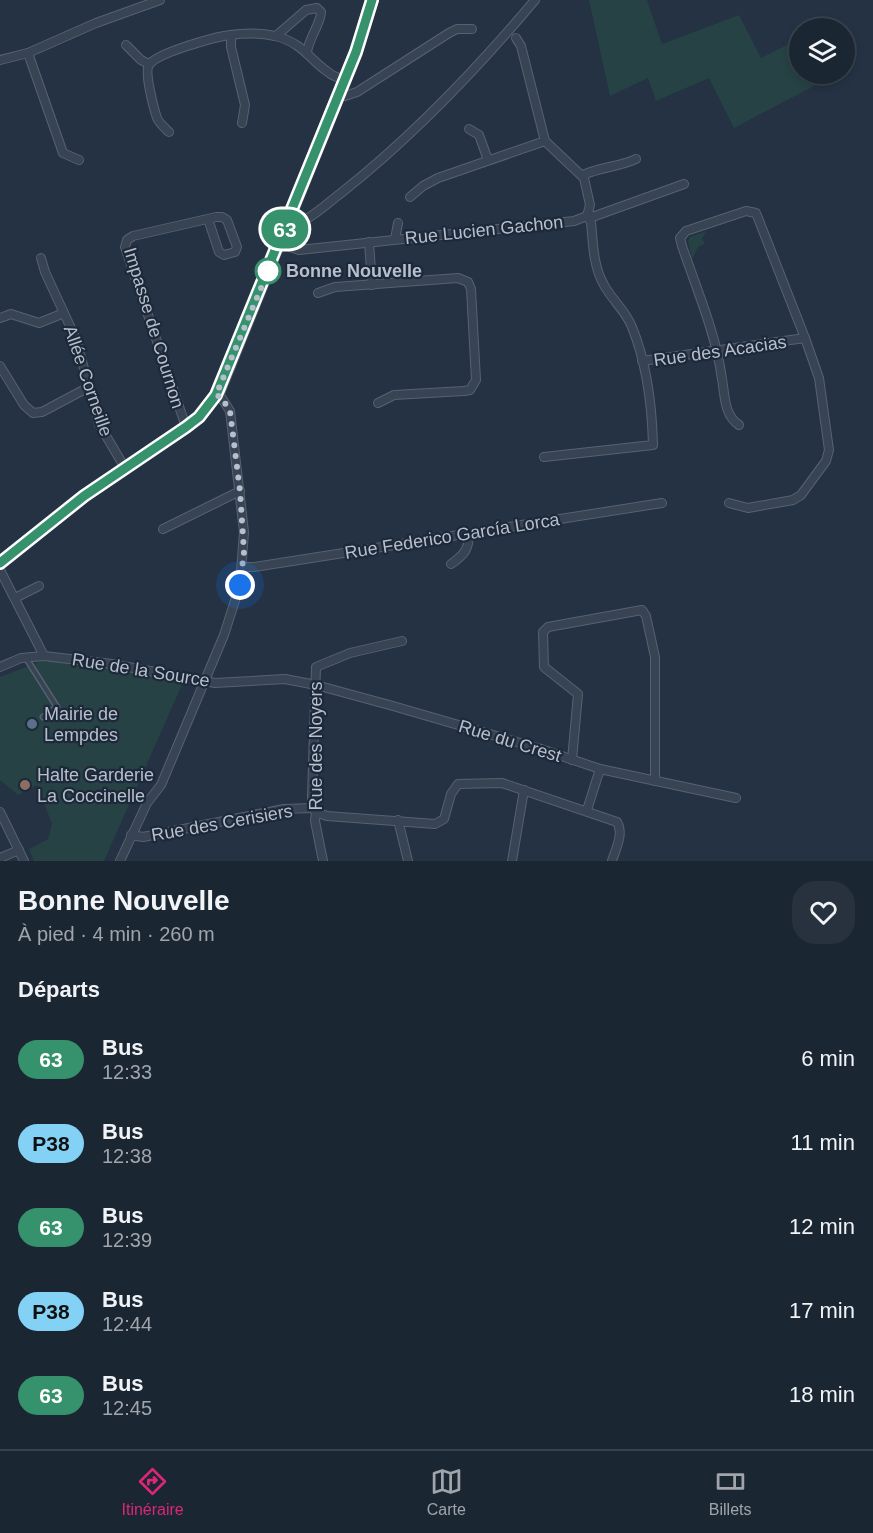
<!DOCTYPE html>
<html lang="fr">
<head>
<meta charset="utf-8">
<style>
  :root { --surface:#1b2633; --page:#28323f; --text:#f1f3f6; --muted:#a0a5ac; --line:#39434e; --accent:#db2777 }
  body { margin:0; font-family:Arial,sans-serif; background:var(--page); color:var(--text); height:100vh; display:flex; flex-direction:column; font-size:22px; white-space:nowrap }
  * { box-sizing:border-box; margin:0 }
  p { font-size:20px; color:var(--muted) }
  .icon { flex:none; width:33px; height:33px; fill:none; stroke:currentColor; stroke-width:2; stroke-linecap:round; stroke-linejoin:round }
  .map { position:relative; height:861px; overflow:hidden }
  .drawer { display:flex; flex-direction:column; background:var(--surface); flex:1 }
  .drawer>* { flex:none }
  .badge { padding:0 12px; border-radius:20px; font-size:21px; line-height:39px }
  .buttons { position:absolute; left:789px; top:18px; display:grid; gap:12px }
  .buttons a { display:grid; place-items:center; width:66px; height:66px; border-radius:50%; background:var(--surface); box-shadow:0 3px 9px #0003,0 0 0 2px var(--line); font-size:30px }
  .you { position:absolute; width:30px; height:30px; margin:-15px; border:4px solid #fff; border-radius:50%; background:#1a73e8; box-shadow:0 0 0 9px #1a73e833 }
  .map>.badge { position:absolute; translate:-50% -50%; box-shadow:0 0 0 3px #fff }
  h2 { padding:0 18px; font-size:22px; line-height:54px }
  .round { display:grid; place-items:center; flex:none; width:63px; height:63px; border-radius:24px; background:var(--page) }
  .headline { display:flex; align-items:center; justify-content:space-between; height:102px; padding:0 18px }
  h1 { font-size:28px; font-weight:800; line-height:45px }
  ul { padding:0; list-style:none }
  li { display:flex; align-items:center; gap:18px; height:84px; padding:0 18px }
  li div { flex:1 }
  li b { display:block; font-size:22px }
  li em { font-style:normal }
  li .badge { min-width:66px; font-weight:700; text-align:center }
  .dock { display:flex; justify-content:space-around; align-items:center; height:84px; border-top:2px solid var(--line); background:var(--surface); font-size:16px; color:var(--muted) }
  .dock a { display:grid; justify-items:center; gap:3px }
  .dock .selected { color:var(--accent) }
  .map>svg:first-child { display:block }
  .green { fill:#264245 }
  .lines { fill:none; stroke-linecap:round; stroke-linejoin:round }
  .lane-casing { stroke:#576271; stroke-width:7 }
  .street-casing { stroke:#576271; stroke-width:10 }
  .secondary-casing { stroke:#576271; stroke-width:14 }
  .lane { stroke:#384453; stroke-width:4 }
  .street { stroke:#384453; stroke-width:8 }
  .secondary { stroke:#465367; stroke-width:10 }
  .line-casing { stroke:#fff; stroke-width:14 }
  .line { stroke:#36916d; stroke-width:9 }
  .walk { stroke:#b6bfcd; stroke-width:6; stroke-dasharray:0 10.8 }
  .stop-dot { fill:#fff; stroke:#36916d; stroke-width:3 }
  .service-dot { fill:#5c6f8a; stroke:#1d2939; stroke-width:2 }
  .education-dot { fill:#8d6e63; stroke:#1d2939; stroke-width:2 }
  .labels { text-anchor:middle; stroke-width:4.5; stroke-linejoin:round; paint-order:stroke }
  .street-label { font-size:18px; fill:#b6bfcd; stroke:#1d2939 }
  .stop-label { font-size:18px; font-weight:bold; fill:#b6bfcd; stroke:#1d2939; text-anchor:start }
  .poi-label { font-size:18px; fill:#b6bfcd; stroke:#1d2939; text-anchor:start }
</style>
</head>
<body>
<div class="map">
<svg width="873" height="861" viewBox="0 0 873 861">
  <rect width="100%" height="100%" fill="#243244"/>
  <!-- green -->
  <g class="green">
    <path d="M589,0H647L662,44L739,15L761,58L799,39L800,74H837L734,128L709,78L656,101L648,78L610,96Z"/>
    <path d="M706,231L702,239L705,244L698,247L692,259L688,241L690,237Z"/>
    <path d="M47,659L184,680L104,861H34L29,849L48,839L52,824L37,785L18,795L0,780V677Z"/>
  </g>
  <g class="lines">
    <!-- lane casing -->
    <g class="lane-casing">
      <path id="lane" d="M26,658L57,707L43,717"/>
    </g>
    <!-- street casing -->
    <g class="street-casing">
      <g id="street">
        <path d="M231,35V47L245,105L242,123"/>
        <path d="M276,36L306,10L317,8L321,12C321,23 309,38 307,52"/>
        <path d="M516,38L521,46L545,141L584,178L590,205L587,216L591,222C593,243 593,266 604,285C612,300 626,311 632,327C647,364 652,405 653,445L544,457"/>
        <path d="M126,45L141,60L149,64"/>
        <path d="M28,53L63,153L79,160"/>
        <path d="M0,60L28,53L96,23L160,0"/>
        <path d="M339,95L345,96L357,92L449,33L457,29H472"/>
        <path d="M469,129L479,135L488,160"/>
        <path d="M169,132C165,128 159,123 157,118C154,109 144,72 149,65C156,53 215,37 230,35C244,33 261,33 275,36C303,43 308,58 328,72C332,76 339,78 344,80"/>
        <path d="M583,175C600,167 619,167 636,159"/>
        <path d="M410,197L423,186L438,178L545,141"/>
        <path d="M287,225C307,224 325,205 341,193C412,137 476,70 535,0"/>
        <path d="M395,239L398,223"/>
        <path d="M369,242L372,285"/>
        <path d="M279,243L299,250L574,221L587,216H595L684,184"/>
        <path d="M41,258L45,272L76,339L99,424L125,468"/>
        <path d="M318,293L335,287L458,278L468,282L471,289L476,380L470,390L464,391L394,395L378,403"/>
        <path d="M0,318L11,314L39,323L64,313"/>
        <path d="M642,361L805,338L819,378L829,450L826,461L801,495L793,500L748,508L729,503"/>
        <path d="M0,366L24,405L33,413L42,412L89,387"/>
        <path d="M739,425C724,415 725,396 722,379C716,334 697,290 682,246L680,238L686,231L746,211L756,213L805,338"/>
        <path d="M186,427L125,247L127,240L133,236L216,217H222L227,220L237,247L235,252L224,255L219,252L208,219"/>
        <path d="M163,529L240,491"/>
        <path d="M0,563L84,496L186,427L199,417L217,395L221,397L230,411L244,532L240,585L224,635L161,785L147,803L120,861"/>
        <path d="M451,564C464,555 469,549 469,534"/>
        <path d="M243,567H254L662,503"/>
        <path d="M0,570L44,656"/>
        <path d="M15,598L39,586"/>
        <path d="M402,641L350,653L316,667L312,798V808L316,812L327,816L435,824L444,819L451,794L458,784L502,783L617,822C624,834 616,848 612,861"/>
        <path d="M0,667L21,658L44,656L112,664L215,683L285,679L316,685L393,706L541,749L600,769L736,798"/>
        <path d="M572,760L578,694L544,667L543,632L548,627L642,610L646,616L655,657V781"/>
        <path d="M587,810L600,769"/>
        <path d="M0,812L24,861"/>
        <path d="M316,812L315,821L323,861"/>
        <path d="M398,820L408,861"/>
        <path d="M131,835L143,837L284,809L312,808"/>
        <path d="M0,858L19,850"/>
        <path d="M512,861L524,790"/>
      </g>
    </g>
    <!-- secondary casing -->
    <g class="secondary-casing">
      <path id="secondary" d="M217,395L356,52L372,0"/>
    </g>
    <!-- lane -->
    <use href="#lane" class="lane"/>
    <!-- street -->
    <use href="#street" class="street"/>
    <!-- secondary -->
    <use href="#secondary" class="secondary"/>
  </g>
  <g class="lines">
    <!-- line casing -->
    <g class="line-casing">
      <path id="line" d="M0,563L84,496L186,427L199,417L216,395L356,52L372,0"/>
    </g>
    <!-- line -->
    <use href="#line" class="line"/>
    <!-- walk -->
    <path class="walk" d="M240,585L244,552L240,491L230,411L221,397L216,395L269,269L268,271"/>
  </g>
  <!-- markers -->
  <circle class="stop-dot" cx="268" cy="271" r="12"/>
  <circle class="service-dot" cx="32" cy="724" r="6"/>
  <circle class="education-dot" cx="25" cy="785" r="6"/>
  <g class="labels">
    <!-- street labels -->
    <g class="street-label">
      <text transform="translate(484 230) rotate(-6)" y="6">Rue Lucien Gachon</text>
      <text transform="translate(154 328) rotate(73)" y="6">Impasse de Cournon</text>
      <text transform="translate(720 351) rotate(-8)" y="6">Rue des Acacias</text>
      <text transform="translate(88 381) rotate(71)" y="6">Allée Corneille</text>
      <text transform="translate(452 536) rotate(-9)" y="6">Rue Federico García Lorca</text>
      <text transform="translate(141 670) rotate(9)" y="6">Rue de la Source</text>
      <text transform="translate(510 741) rotate(17)" y="6">Rue du Crest</text>
      <text transform="translate(316 746) rotate(-90)" y="6">Rue des Noyers</text>
      <text transform="translate(222 823) rotate(-10)" y="6">Rue des Cerisiers</text>
    </g>
    <!-- stop labels -->
    <g class="stop-label">
      <text x="286" y="277">Bonne Nouvelle</text>
    </g>
    <!-- poi labels -->
    <g class="poi-label">
      <text x="44" y="720">Mairie de<tspan x="44" dy="21">Lempdes</tspan></text>
      <text x="37" y="781">Halte Garderie<tspan x="37" dy="21">La Coccinelle</tspan></text>
    </g>
  </g>
</svg>
<div class="buttons">
<a><svg class="icon" aria-label="layers" viewBox="0 0 24 24"><path d="M12 4l9 5-9 5-9-5zM3 14l9 5 9-5"/></svg></a>
</div>
<div class="you" style="left:240px;top:585px"></div>
<b class="badge" style="left:285px;top:229px;background:#36916d;color:#fff">63</b>
</div>
<section class="drawer">
<div class="headline"><div><h1>Bonne Nouvelle</h1><p>À pied · 4 min · 260 m</p></div><a class="round"><svg class="icon" aria-label="heart" viewBox="0 0 24 24"><path d="M12 20l-8-8c-3-5 5-10 8-4 3-6 11-1 8 4z"/></svg></a></div>
<h2>Départs</h2>
<ul>
<li><span class="badge" style="background:#36916d;color:#fff">63</span><div><b>Bus</b><p>12:33</p></div><em>6 min</em></li>
<li><span class="badge" style="background:#83d1f5;color:#111">P38</span><div><b>Bus</b><p>12:38</p></div><em>11 min</em></li>
<li><span class="badge" style="background:#36916d;color:#fff">63</span><div><b>Bus</b><p>12:39</p></div><em>12 min</em></li>
<li><span class="badge" style="background:#83d1f5;color:#111">P38</span><div><b>Bus</b><p>12:44</p></div><em>17 min</em></li>
<li><span class="badge" style="background:#36916d;color:#fff">63</span><div><b>Bus</b><p>12:45</p></div><em>18 min</em></li>
</ul>
</section>
<nav class="dock">
<a class="selected"><svg class="icon" aria-label="directions" viewBox="0 0 24 24"><path d="M12 3l9 9-9 9-9-9zM9 14v-3h6M13 9l2 2-2 2"/></svg>Itinéraire</a>
<a><svg class="icon" aria-label="map" viewBox="0 0 24 24"><path d="M3 6l6-2 6 2 6-2v14l-6 2-6-2-6 2zM9 4v14M15 6v14"/></svg>Carte</a>
<a><svg class="icon" aria-label="tickets" viewBox="0 0 24 24"><path d="M3 7h18v10H3zM15 7v10"/></svg>Billets</a>
</nav>
</body>
</html>
